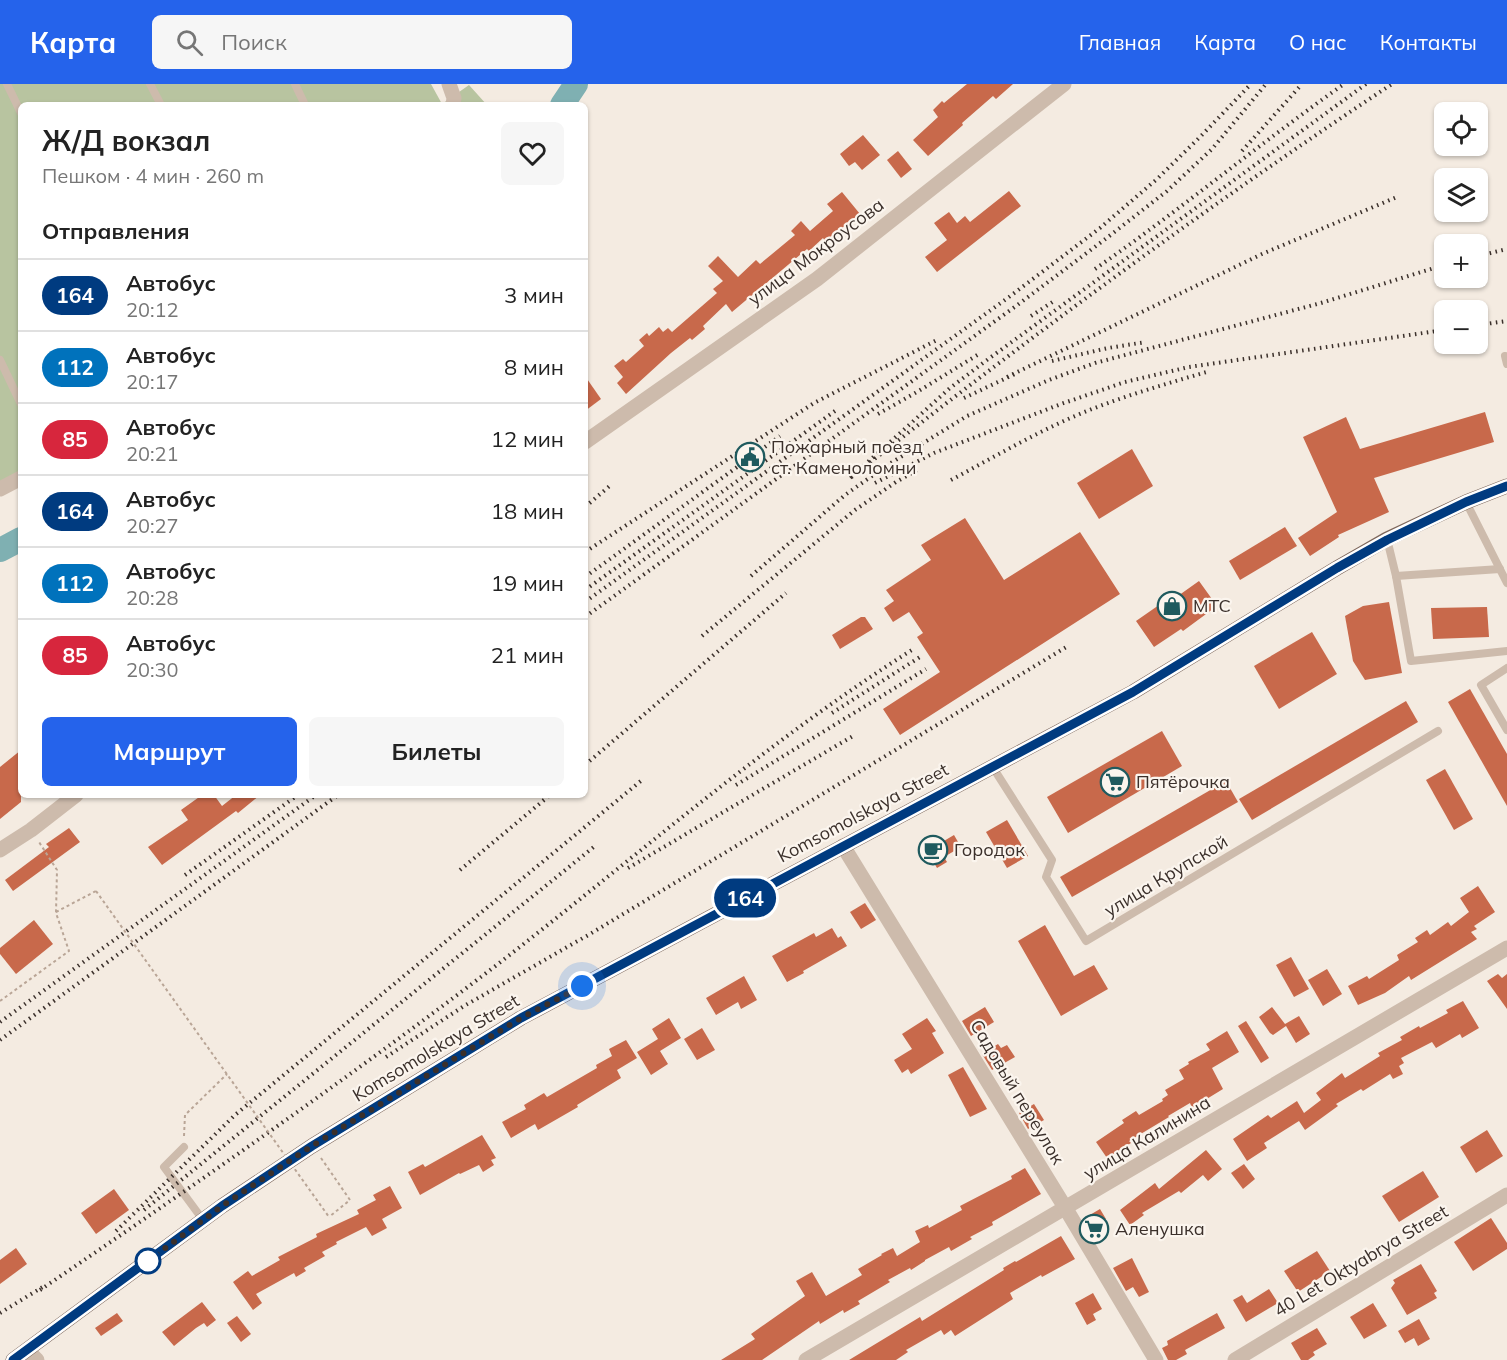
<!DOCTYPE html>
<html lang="ru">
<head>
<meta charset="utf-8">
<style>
  :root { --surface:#fff; --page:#f6f6f6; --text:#222; --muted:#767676; --line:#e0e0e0; --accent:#2563eb }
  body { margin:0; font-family:Mulish,sans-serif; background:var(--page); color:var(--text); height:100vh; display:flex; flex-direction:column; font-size:22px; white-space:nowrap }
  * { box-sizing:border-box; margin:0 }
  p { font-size:20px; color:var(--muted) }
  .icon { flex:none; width:33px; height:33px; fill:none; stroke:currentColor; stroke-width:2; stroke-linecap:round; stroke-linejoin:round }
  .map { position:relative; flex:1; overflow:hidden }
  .sheet { position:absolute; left:18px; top:18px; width:570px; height:696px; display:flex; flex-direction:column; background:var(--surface); border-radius:9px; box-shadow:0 2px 4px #0004 }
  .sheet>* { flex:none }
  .badge { padding:0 12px; border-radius:20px; font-size:21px; line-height:39px }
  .fabs { position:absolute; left:1434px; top:18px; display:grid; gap:12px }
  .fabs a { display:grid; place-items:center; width:54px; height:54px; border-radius:9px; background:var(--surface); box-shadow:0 2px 4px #0004; font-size:30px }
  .you { position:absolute; width:30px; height:30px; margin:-15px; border:4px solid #fff; border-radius:50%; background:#1a73e8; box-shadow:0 0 0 9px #1a73e833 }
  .map>.badge { position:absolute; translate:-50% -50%; box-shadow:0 0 0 3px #fff }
  h2 { padding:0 24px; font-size:22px; line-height:54px }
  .round { display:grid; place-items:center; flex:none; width:63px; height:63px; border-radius:9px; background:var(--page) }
  .summary { display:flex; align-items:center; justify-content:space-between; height:102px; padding:0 24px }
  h1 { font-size:28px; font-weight:700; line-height:45px }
  .cta { display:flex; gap:12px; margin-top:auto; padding:12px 24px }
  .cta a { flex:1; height:69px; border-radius:9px; background:var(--accent); color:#fff; font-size:24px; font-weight:700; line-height:69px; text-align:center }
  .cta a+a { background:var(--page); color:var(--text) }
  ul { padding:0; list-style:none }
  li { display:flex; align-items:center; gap:18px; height:72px; padding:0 24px; border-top:2px solid var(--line) }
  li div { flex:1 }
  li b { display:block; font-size:22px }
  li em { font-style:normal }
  li .badge { min-width:66px; font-weight:700; text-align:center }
  header { display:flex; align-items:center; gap:36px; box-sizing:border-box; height:84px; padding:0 30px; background:var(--accent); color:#fff }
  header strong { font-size:28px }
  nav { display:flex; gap:33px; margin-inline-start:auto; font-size:21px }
  .search { width:420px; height:54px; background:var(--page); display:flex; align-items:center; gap:15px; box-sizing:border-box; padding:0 21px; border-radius:9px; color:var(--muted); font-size:22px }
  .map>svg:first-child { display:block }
  .green { fill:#b8c4a0 }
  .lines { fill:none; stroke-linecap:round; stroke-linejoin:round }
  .river { stroke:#7fb0b2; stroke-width:24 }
  .building { fill:#c8694b }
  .path { stroke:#b9a596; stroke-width:2; stroke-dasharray:3 3; stroke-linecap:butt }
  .service { stroke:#cdbbac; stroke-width:8 }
  .minor { stroke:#cdbbac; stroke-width:15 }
  .tertiary { stroke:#cdbbac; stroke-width:15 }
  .primary { stroke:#7d675c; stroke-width:15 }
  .rail { stroke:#3b302b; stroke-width:4; stroke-dasharray:1.5 4.5; stroke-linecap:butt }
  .path-bridge { stroke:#b9a596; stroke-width:2; stroke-dasharray:3 3; stroke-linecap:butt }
  .line-casing { stroke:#fff; stroke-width:14 }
  .line { stroke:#003b80; stroke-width:9 }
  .walk { stroke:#3b302b; stroke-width:6; stroke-dasharray:0 10.8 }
  .stop-dot { fill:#fff; stroke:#003b80; stroke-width:3 }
  .labels { text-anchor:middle; stroke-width:4.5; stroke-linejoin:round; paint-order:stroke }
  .street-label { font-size:18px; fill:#3b302b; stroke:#fbf5ee }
  .poi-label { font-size:18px; fill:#3b302b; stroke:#fbf5ee; text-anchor:start }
</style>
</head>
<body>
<header>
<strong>Карта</strong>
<div class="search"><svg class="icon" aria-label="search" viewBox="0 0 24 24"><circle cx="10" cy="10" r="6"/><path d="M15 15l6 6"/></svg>Поиск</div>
<nav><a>Главная</a><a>Карта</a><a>О нас</a><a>Контакты</a></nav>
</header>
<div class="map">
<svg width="1507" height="1276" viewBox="0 0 1507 1276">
  <rect width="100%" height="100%" fill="#f4ebe1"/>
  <!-- green -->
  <path class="green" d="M0,0H431L442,20L469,1L487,21H21V390L0,401Z"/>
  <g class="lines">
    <!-- river -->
    <g class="river">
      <path d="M562,21L576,0"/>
      <path d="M0,466L21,455"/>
    </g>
  </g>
  <!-- building -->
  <g class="building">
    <path d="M967,0H1013L996,15L993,12L962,39L963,41L928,72L913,56L938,33L933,26L942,17L944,19Z"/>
    <path d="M863,51L880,71L862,86L855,78L849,82L840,70Z"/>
    <path d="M898,67L912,85L901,94L887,76Z"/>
    <path d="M1009,107L1021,122L937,188L925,173L947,156L934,139L949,128L957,139L965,132L970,138Z"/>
    <path d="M842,108L860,130L825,157L823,154L809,167L807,165L732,228L726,220L703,242L705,245L692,256L690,254L671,269L626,310L617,299L623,293L614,282L623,275L626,278L644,262L639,256L647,249L649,252L659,243L663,248L668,244L672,248L717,209L713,205L723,197L708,182L718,172L738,193L756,176L760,180L795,151L791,147L801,137L810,147L833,127L827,120Z"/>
    <path d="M585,292L601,315L585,327Z"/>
    <path d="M1485,328L1494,358L1374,394L1389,428L1338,451L1339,453L1310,472L1298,454L1337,428L1303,353L1346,333L1360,365Z"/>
    <path d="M1132,365L1153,402L1099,435L1077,399Z"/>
    <path d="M965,434L1004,496L1080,448L1120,510L900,651L883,625L940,588L917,553L923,549L909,528L893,538L884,524L894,517L886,506L931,476L921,461Z"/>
    <path d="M1285,443L1297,462L1240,496L1229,477Z"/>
    <path d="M1199,497L1217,522L1183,547L1181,545L1154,563L1136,537L1159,521L1161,524Z"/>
    <path d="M1389,518L1402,589L1365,596L1353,577L1345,532L1363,522Z"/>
    <path d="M1487,523L1489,553L1433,555L1431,524Z"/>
    <path d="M861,533H865L873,545L840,565L832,551Z"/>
    <path d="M1312,548L1337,590L1279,625L1254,582Z"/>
    <path d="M1470,605L1507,670V722L1448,618Z"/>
    <path d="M1406,617L1418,638L1252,736L1239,715Z"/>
    <path d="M1162,647L1182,682L1068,749L1047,713Z"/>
    <path d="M21,666V718L0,735V683Z"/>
    <path d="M1445,685L1473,735L1454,746L1426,696Z"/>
    <path d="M1226,697L1238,718L1072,813L1060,793Z"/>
    <path d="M202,711H214L222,722L236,711H260L238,729L236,727L162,781L148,763L188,736L181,726Z"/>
    <path d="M1007,736L1028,772L1007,784L986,748Z"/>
    <path d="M69,744L80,758L13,807L5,796L49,763L46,760Z"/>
    <path d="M954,751L961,763L944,773L947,778L937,784L927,767Z"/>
    <path d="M1478,802L1495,828L1474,842L1477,845L1471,848L1477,855L1411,896L1409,892L1385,909L1358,921L1348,902L1367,892L1369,895L1399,876L1397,871L1418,858L1415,854L1427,846L1430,851L1448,838L1451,842L1469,828L1460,814Z"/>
    <path d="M865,819L876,836L861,845L850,828Z"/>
    <path d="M34,836L53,860L16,890L0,870V864Z"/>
    <path d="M1045,841L1074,892L1094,881L1108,905L1061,932L1018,857Z"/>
    <path d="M832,844L838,854L841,852L847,862L803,887L804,889L787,898L772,872L814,849L816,853Z"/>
    <path d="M1291,873L1309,905L1294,913L1276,881Z"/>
    <path d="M1327,885L1342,910L1323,922L1308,896Z"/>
    <path d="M1498,890L1502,894L1507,890V925L1487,897Z"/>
    <path d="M744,892L757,916L741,925L738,918L716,931L706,914Z"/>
    <path d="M1463,917L1479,944L1462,954L1460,950L1436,964L1432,958L1401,974L1404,979L1399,982L1403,990L1393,995L1390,990L1363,1007L1361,1005L1336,1020L1338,1022L1305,1046L1299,1037L1264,1059L1267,1064L1247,1077L1233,1055L1268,1031L1271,1034L1297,1017L1304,1029L1321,1016L1316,1009L1342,989L1345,994L1380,972L1378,969L1402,956L1400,953L1419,942L1420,944L1448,929L1446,926Z"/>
    <path d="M985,923L994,938L971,952L962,937Z"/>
    <path d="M1272,923L1285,940L1299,932L1310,950L1296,959L1286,942L1273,951L1270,949L1259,933Z"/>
    <path d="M669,934L681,954L660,967L668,980L651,991L637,968L658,955L652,945Z"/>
    <path d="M927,934L936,947L932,949L944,969L911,990L908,985L902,989L894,976L912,965L902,950Z"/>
    <path d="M1246,937L1269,974L1261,979L1238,942Z"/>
    <path d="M702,944L715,966L697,976L684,955Z"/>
    <path d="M1227,947L1239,968L1212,984L1223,1005L1192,1024L1190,1019L1168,1032L1169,1033L1129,1057L1131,1059L1107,1074L1096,1058L1124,1039L1122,1036L1136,1027L1139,1031L1163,1017L1162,1015L1168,1011L1165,1006L1184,995L1179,986L1189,980L1188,978L1210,966L1206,960Z"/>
    <path d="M626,956L637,974L617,986L621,994L577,1021L578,1023L538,1046L535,1040L511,1054L502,1038L526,1025L524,1021L544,1009L547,1013L597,984L596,981L612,972L609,965Z"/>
    <path d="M998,960L1001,964L1007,961L1015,973L992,986L982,970Z"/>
    <path d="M963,983L987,1025L970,1033L948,991Z"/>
    <path d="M1034,1020L1044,1036L1028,1045L1019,1029Z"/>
    <path d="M1487,1046L1503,1072L1476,1089L1460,1063Z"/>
    <path d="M482,1051L496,1074L491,1076L494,1081L483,1088L479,1081L460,1090L459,1089L420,1111L408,1088L423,1080L425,1083Z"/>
    <path d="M1206,1066L1222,1085L1208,1097L1203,1091L1181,1109L1179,1107L1142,1129L1144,1131L1130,1141L1120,1126L1155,1099L1159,1105Z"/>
    <path d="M1244,1080L1255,1095L1243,1105L1231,1089Z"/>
    <path d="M1025,1084L1041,1110L992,1138L993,1141L970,1153L972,1155L951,1167L949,1163L925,1176V1177L911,1186L910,1184L888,1196L890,1198L858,1217L860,1220L844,1229L843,1226L820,1240L819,1237L762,1276H721L755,1255L751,1250L805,1212L796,1197L812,1188L826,1212L862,1191L858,1185L882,1171L881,1170L893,1164L897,1172L920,1158L915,1147L928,1141L929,1144L962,1126L960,1122L1012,1095L1011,1092Z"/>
    <path d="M1423,1087L1439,1113L1399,1138L1382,1112Z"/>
    <path d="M390,1102L402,1124L382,1135L387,1144L372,1152L366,1143L336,1158L337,1160L322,1168L325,1172L304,1184L306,1187L296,1193L294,1189L256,1210L262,1219L253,1226L233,1198L248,1187L252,1192L280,1176L278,1173L317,1153L316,1150L359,1130L357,1126L376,1116L373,1111Z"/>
    <path d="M114,1105L129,1126L96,1150L81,1129Z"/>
    <path d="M1100,1125L1106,1135L1099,1139L1106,1151L1096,1157L1083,1135Z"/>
    <path d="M1491,1134L1507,1159V1165L1473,1187L1454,1158Z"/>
    <path d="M1061,1152L1075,1175L1042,1193L1041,1191L1010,1209L1013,1215L955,1252L951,1246L944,1251L941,1246L906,1266L908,1268L896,1276H849L920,1233L922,1237L1004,1186L1003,1184L1015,1177L1016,1178Z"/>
    <path d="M16,1164L27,1180L0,1200V1176Z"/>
    <path d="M1317,1167L1330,1187L1298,1208L1284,1187Z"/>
    <path d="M1132,1174L1149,1208L1139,1213L1133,1203L1126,1207L1113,1184Z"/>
    <path d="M1421,1180L1437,1207L1434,1209L1437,1214L1407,1231L1391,1204L1395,1199L1393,1196Z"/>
    <path d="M1269,1205L1278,1219L1246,1238L1233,1216L1242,1211L1247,1219Z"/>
    <path d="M1093,1209L1102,1225L1093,1230L1096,1236L1087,1241L1075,1219Z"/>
    <path d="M202,1218L216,1236L207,1243L204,1239L196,1244L174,1262L162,1248Z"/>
    <path d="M1373,1219L1387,1242L1364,1255L1350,1233Z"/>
    <path d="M117,1229L123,1237L101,1252L95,1244Z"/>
    <path d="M1217,1229L1225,1244L1185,1266L1187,1270L1176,1276H1168L1162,1264L1168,1261L1167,1257Z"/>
    <path d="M237,1232L251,1250L241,1258L227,1239Z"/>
    <path d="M1419,1235L1430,1255L1418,1262L1414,1254L1405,1259L1398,1247Z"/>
    <path d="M1317,1244L1327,1260L1313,1268L1315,1271L1308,1276H1301L1291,1259Z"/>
  </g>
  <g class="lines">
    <!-- path -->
    <g class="path">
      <path d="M56,828L96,807"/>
      <path d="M0,917L69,867L56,829L57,786L39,758"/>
      <path d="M184,1052L185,1031L227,990"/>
      <path d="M321,1074L350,1116L329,1133"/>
    </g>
    <!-- service -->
    <g class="service">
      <path d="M7,0L21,29"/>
      <path d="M150,0L161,21"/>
      <path d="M295,0L305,21"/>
      <path d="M1505,272L1507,280"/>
      <path d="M0,276L21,320"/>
      <path d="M1466,418L1507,499"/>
      <path d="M1387,455L1396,492L1411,577L1507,567"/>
      <path d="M1396,492L1500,485"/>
      <path d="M1507,584L1481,601L1507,646"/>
      <path d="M992,682L1052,776L1046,793L1086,857L1438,647"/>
      <path d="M184,1063L164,1083L203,1136"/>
    </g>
    <!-- minor -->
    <g class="minor">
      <path d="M0,405L21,394"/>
      <path d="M28,1267L37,1276"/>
      <path d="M806,1276L1507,864"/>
      <path d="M1235,1276L1507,1111"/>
    </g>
    <!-- tertiary -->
    <g class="tertiary">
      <path d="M449,0L454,14L453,21"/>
      <path d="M585,358L817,195L1064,0"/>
      <path d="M843,762L1066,1125L1156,1276"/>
      <path d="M0,766L31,746L76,711"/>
    </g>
    <!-- primary -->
    <path class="primary" d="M13,1276L222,1122L312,1062L521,934L1133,608L1337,484L1387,455L1466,418L1507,402"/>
    <!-- rail -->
    <g class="rail">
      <path d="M1366,0L987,276L950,304L849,395C1024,257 1206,123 1392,0"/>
      <path d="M1242,67L1302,0"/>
      <path d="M1478,172L1507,165"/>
      <path d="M1095,185C1180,126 1259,60 1344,0"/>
      <path d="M1031,232L1054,217"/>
      <path d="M1478,241L1507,237"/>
      <path d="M1052,277L1108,264L1146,258"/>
      <path d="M1007,293L1262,170L1397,113"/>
      <path d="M964,314L1015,290"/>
      <path d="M878,330L917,308L979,270"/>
      <path d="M951,396C996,372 1040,346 1087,327C1127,311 1169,299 1210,287"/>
      <path d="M875,399L934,369L1061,320L1125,298L1189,283L1444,246"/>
      <path d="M585,423L612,400"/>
      <path d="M585,468L814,319L937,256"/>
      <path d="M751,492L845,411L886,382L967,332L1049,296L1095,279L1321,219L1444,181"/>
      <path d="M585,493L780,352"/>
      <path d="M585,506L835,327"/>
      <path d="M585,518L1009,213L1100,144L1157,95L1200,53L1251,0"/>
      <path d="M585,533L1016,222L1108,153L1167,107L1212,65L1266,0"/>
      <path d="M702,552L855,426L896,398L919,385"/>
      <path d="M832,629L920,573"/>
      <path d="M585,681L786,509"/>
      <path d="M736,701L926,585"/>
      <path d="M628,784L853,652"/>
      <path d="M460,786L550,711"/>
      <path d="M185,791L298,711"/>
      <path d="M0,938L316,711"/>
      <path d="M0,956L338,711"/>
      <path d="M386,973L464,922L590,850L1068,562"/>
      <path d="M144,1126L595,762"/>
      <path d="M116,1147L235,1031L642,696"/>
      <path d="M40,1206C195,1101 349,994 498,880C636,773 767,657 915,564"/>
      <path d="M0,1229L46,1201"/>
    </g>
    <!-- path-bridge -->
    <path class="path-bridge" d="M96,807L329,1133"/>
  </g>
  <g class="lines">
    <!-- line casing -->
    <g class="line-casing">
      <path id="line" d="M13,1276L222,1122L312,1062L521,934L1133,608L1337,484L1387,456L1466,418L1507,402"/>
    </g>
    <!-- line -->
    <use href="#line" class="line"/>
    <!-- walk -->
    <path class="walk" d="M148,1177L222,1122L312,1062L521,934L582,902"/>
  </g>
  <!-- icons -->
  <defs>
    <g id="civic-ring" transform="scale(1.5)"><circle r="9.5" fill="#fbf5ee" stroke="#1f5a5e" stroke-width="1.5"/><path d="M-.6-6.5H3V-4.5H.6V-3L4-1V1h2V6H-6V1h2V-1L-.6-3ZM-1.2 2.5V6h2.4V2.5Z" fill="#1f5a5e"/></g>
    <g id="shop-ring" transform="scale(1.5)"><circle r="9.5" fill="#fbf5ee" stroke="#1f5a5e" stroke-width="1.5"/><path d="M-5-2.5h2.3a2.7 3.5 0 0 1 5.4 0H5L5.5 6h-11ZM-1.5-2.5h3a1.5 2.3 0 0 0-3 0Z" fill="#1f5a5e"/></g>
    <g id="supermarket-ring" transform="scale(1.5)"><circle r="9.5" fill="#fbf5ee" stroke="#1f5a5e" stroke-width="1.5"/><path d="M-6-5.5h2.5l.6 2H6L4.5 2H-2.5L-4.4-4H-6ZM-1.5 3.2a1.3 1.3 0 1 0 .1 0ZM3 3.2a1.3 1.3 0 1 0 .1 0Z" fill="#1f5a5e"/></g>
    <g id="cafe-ring" transform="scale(1.5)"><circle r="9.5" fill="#fbf5ee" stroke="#1f5a5e" stroke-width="1.5"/><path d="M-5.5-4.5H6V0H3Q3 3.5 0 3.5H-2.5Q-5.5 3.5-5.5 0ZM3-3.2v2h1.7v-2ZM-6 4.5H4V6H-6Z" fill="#1f5a5e"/></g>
  </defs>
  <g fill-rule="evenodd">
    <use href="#civic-ring" x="750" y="373"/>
    <use href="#shop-ring" x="1172" y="522"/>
    <use href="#supermarket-ring" x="1115" y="698"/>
    <use href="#cafe-ring" x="933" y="766"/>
    <use href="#supermarket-ring" x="1094" y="1145"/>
  </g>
  <!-- markers -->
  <circle class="stop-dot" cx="148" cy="1177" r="12"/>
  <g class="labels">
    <!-- street labels -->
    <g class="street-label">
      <text transform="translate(816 168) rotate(-37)" y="6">улица Мокроусова</text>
      <text transform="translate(863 729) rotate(-28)" y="6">Komsomolskaya Street</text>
      <text transform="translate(1166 792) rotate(-31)" y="6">улица Крупской</text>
      <text transform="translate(436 964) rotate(-31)" y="6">Komsomolskaya Street</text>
      <text transform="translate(1017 1008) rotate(59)" y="6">Садовый переулок</text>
      <text transform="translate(1147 1054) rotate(-31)" y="6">улица Калинина</text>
      <text transform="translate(1361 1177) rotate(-31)" y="6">40 Let Oktyabrya Street</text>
    </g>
    <!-- poi labels -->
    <g class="poi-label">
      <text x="771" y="369">Пожарный поезд<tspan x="771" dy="21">ст. Каменоломни</tspan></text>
      <text x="1193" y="528">МТС</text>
      <text x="1136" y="704">Пятёрочка</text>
      <text x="954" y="772">Городок</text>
      <text x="1115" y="1151">Аленушка</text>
    </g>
  </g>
</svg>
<div class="fabs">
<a><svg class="icon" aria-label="locate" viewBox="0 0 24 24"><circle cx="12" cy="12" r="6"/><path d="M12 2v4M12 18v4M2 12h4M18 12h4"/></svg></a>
<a><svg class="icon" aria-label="layers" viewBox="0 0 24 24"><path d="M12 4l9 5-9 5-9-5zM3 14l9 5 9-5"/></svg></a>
<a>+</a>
<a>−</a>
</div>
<div class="you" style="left:582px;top:902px"></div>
<b class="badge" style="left:745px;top:814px;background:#003b80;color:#fff">164</b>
<section class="sheet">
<div class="summary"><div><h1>Ж/Д вокзал</h1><p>Пешком · 4 мин · 260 m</p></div><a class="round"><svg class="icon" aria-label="heart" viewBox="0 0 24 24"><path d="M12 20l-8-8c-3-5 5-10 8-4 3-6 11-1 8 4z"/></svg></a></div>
<h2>Отправления</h2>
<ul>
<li><span class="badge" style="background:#003b80;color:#fff">164</span><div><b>Автобус</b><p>20:12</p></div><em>3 мин</em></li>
<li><span class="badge" style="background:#0072bc;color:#fff">112</span><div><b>Автобус</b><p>20:17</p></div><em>8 мин</em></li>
<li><span class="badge" style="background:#d7263d;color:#fff">85</span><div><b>Автобус</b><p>20:21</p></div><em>12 мин</em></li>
<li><span class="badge" style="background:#003b80;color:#fff">164</span><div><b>Автобус</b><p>20:27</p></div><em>18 мин</em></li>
<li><span class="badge" style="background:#0072bc;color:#fff">112</span><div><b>Автобус</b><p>20:28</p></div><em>19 мин</em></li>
<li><span class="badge" style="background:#d7263d;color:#fff">85</span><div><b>Автобус</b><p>20:30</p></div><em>21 мин</em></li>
</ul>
<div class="cta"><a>Маршрут</a><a>Билеты</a></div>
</section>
</div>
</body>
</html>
